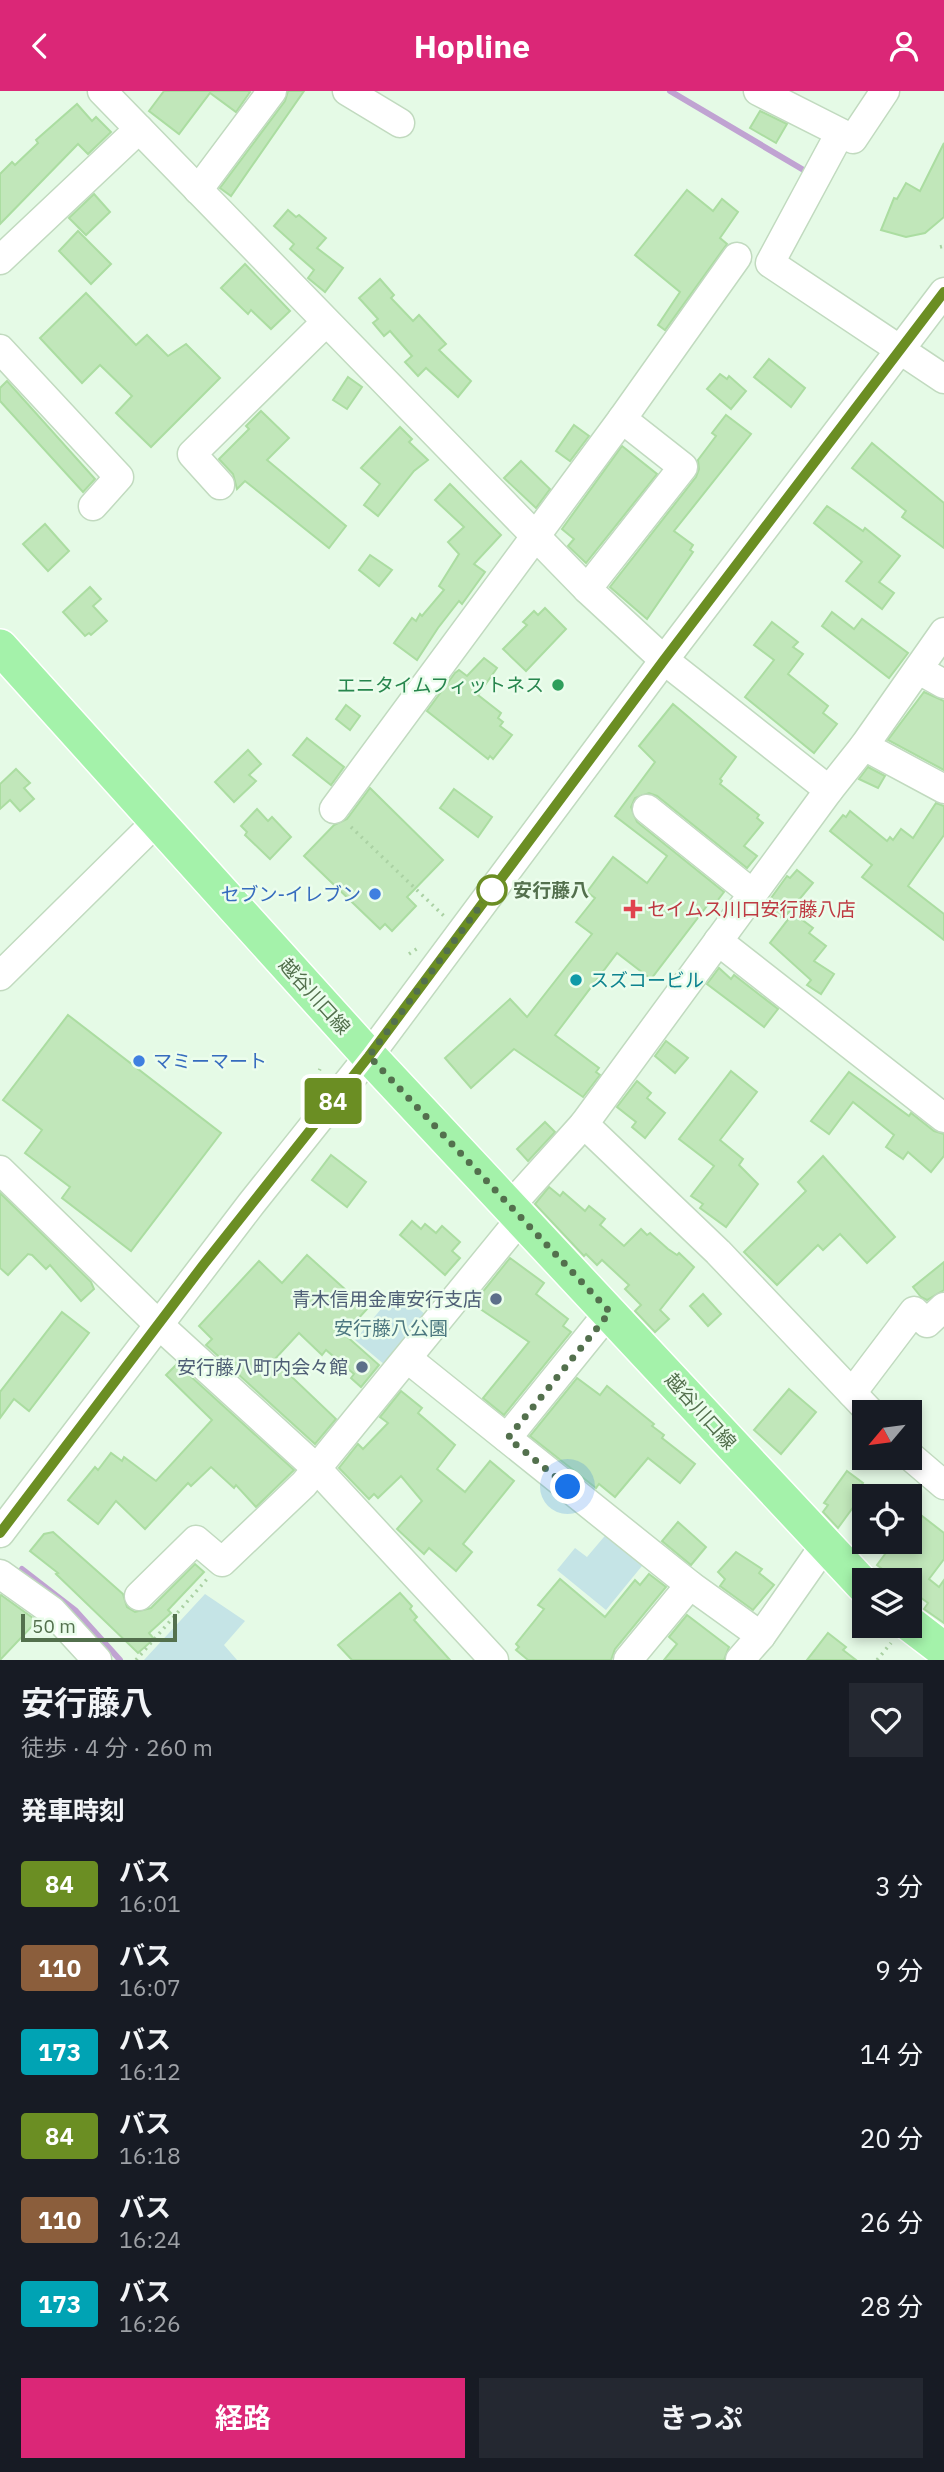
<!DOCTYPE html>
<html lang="ja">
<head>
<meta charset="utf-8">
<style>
  :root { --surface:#171b24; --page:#242831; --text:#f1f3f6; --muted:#9ea1a6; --accent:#db2777 }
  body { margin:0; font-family:"IBM Plex Sans","Noto Sans JP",sans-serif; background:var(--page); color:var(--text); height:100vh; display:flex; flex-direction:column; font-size:26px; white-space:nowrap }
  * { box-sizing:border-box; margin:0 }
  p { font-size:23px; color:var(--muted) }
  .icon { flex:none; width:38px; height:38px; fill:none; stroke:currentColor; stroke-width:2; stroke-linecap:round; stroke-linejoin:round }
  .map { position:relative; height:1569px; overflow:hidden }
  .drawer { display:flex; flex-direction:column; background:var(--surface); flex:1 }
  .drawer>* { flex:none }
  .badge { padding:0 14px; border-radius:5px; font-size:24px; line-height:46px }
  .needle { width:46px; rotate:241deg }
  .fabs { position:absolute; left:852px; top:1309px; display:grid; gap:14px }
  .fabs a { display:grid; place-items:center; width:70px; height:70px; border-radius:0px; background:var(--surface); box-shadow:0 4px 10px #0003; font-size:35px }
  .scale { position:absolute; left:21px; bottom:18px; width:156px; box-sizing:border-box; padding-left:7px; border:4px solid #53704d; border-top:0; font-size:19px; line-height:24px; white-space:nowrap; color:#53704d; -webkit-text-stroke:5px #ebfdec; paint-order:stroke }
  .you { position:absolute; width:35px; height:35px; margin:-18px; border:5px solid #fff; border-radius:50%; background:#1a73e8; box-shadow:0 0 0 10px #1a73e833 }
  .map>.badge { position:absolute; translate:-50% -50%; box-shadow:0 0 0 4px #fff }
  h2 { padding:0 21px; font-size:26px; line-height:63px }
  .round { display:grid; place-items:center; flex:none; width:74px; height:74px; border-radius:0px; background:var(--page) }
  .overview { display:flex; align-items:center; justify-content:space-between; height:119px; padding:0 21px }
  h1 { font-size:33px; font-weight:700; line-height:52px }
  .button { display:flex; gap:14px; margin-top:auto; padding:14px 21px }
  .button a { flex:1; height:80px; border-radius:0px; background:var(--accent); color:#fff; font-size:28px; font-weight:700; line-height:80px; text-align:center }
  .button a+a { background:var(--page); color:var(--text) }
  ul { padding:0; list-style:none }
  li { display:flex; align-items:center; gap:21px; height:84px; padding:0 21px }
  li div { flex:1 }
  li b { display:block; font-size:26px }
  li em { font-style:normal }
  li .badge { min-width:77px; font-weight:700; text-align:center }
  header { display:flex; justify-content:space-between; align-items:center; height:91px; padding:0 21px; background:var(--accent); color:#fff; font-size:32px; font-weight:700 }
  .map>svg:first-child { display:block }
  .green { fill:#c5e4e6 }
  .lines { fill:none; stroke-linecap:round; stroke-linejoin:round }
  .stream { stroke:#c0a3d2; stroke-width:6 }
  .building { fill:#c1e7ba; stroke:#abdda1; stroke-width:2 }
  .minor-casing { stroke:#c1dabf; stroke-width:31 }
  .major-casing { stroke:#fff; stroke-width:38 }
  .path { stroke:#aad1a3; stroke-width:3.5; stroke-dasharray:2 5; stroke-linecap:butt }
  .minor { stroke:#fff; stroke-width:28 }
  .major { stroke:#a4f2aa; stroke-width:35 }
  .line-casing { stroke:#fff; stroke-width:16 }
  .line { stroke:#6b8e23; stroke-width:10 }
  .walk { stroke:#53704d; stroke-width:7; stroke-dasharray:0 12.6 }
  .leisure-dot { fill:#2e9e5b; stroke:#ebfdec; stroke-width:2.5 }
  .stop-dot { fill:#fff; stroke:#6b8e23; stroke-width:3.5 }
  .shop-dot { fill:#3f7fe0; stroke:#ebfdec; stroke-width:2.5 }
  .health-dot { fill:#e0444e; stroke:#ebfdec; stroke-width:2.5 }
  .culture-dot { fill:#0f9aa8; stroke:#ebfdec; stroke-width:2.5 }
  .service-dot { fill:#5c6f8a; stroke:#ebfdec; stroke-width:2.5 }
  .labels { text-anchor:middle; stroke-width:5; stroke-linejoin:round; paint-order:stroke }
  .leisure-label { font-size:19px; fill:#27864d; stroke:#ebfdec; text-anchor:end }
  .stop-label { font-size:19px; font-weight:bold; fill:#53704d; stroke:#ebfdec; text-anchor:start }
  .shop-label { font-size:19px; fill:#366cbe; stroke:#ebfdec; text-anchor:end }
  .health-label { font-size:19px; fill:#be3a42; stroke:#ebfdec; text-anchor:start }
  .culture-label { font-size:19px; fill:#0d838f; stroke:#ebfdec; text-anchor:start }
  .street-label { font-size:19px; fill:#53704d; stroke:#ebfdec }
  .service-label { font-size:19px; fill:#4e5e75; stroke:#ebfdec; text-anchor:end }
  .park-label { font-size:19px; fill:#4c7780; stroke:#ebfdec }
</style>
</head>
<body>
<header><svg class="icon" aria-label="back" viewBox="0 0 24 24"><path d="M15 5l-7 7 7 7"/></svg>Hopline<svg class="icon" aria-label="person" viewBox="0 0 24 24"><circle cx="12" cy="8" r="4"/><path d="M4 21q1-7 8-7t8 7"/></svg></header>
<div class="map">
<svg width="944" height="1569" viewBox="0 0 944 1569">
  <rect width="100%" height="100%" fill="#e5fae6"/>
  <!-- green -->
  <g class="green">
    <path d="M397,1199L427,1225L385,1274L355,1249Z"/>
    <path d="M609,1440L646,1470L606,1519L557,1479L575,1457L587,1466Z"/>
    <path d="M205,1503L245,1530L224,1554L237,1569H144Z"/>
  </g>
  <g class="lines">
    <!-- stream -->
    <g class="stream">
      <path d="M670,0L807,81L805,85"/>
      <path d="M22,1478L75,1519L120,1569"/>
    </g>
  </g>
  <!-- building -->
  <g class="building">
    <path d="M164,0H248L250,1L236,21L210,2L179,43L149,20Z"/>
    <path d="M288,0H304L231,105L220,97L285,10Z"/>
    <path d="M77,13L92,30L96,26L111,41L88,63L78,53L0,133V83L12,71L15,74L38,52L36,49Z"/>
    <path d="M760,20L787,33L776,52L750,37Z"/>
    <path d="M944,52V126L925,142L906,146L881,139L894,107L897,108L906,92L920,100Z"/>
    <path d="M687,99L713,120L722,108L738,121L720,147L727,153L665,239L658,234L680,201L635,164Z"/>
    <path d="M94,103L110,121L86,144L69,127Z"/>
    <path d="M288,119L296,126L299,124L326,147L317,157L343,177L325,201L308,187L314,179L290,158L294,153L274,135Z"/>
    <path d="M78,140L111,173L91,193L59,160Z"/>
    <path d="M245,173L290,220L271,238L251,219L248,223L221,197Z"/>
    <path d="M380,188L394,204L391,207L413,230L419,224L446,253L439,259L471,290L458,306L426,277L418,285L405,271L412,265L390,240L384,245L373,232L378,228L359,207Z"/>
    <path d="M86,202L136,254L147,244L168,265L186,253L220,287L151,356L116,322L132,305L100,274L82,292L40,247Z"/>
    <path d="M769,268L805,297L791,316L754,286Z"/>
    <path d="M720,283L727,288L729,285L746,300L731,318L707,298Z"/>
    <path d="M348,286L362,296L347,318L333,309Z"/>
    <path d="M7,290L95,388L83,401L0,310V297Z"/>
    <path d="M261,320L289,347L267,369L346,435L329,457L245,390L237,398L233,383L219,368L249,338L246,335Z"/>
    <path d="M726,324L751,343L674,440L693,454L690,459L693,461L647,528L610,496L696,386L699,378L698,369L716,345L712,342Z"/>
    <path d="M574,334L589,345L570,370L556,360Z"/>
    <path d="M400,336L412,348L409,351L428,369L414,380L378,425L364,414L380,393L361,377Z"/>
    <path d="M872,352L944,412V457L902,426L906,420L852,377Z"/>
    <path d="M622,355L657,383L586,472L568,455L574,448L562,438Z"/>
    <path d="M521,370L550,398L536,417L504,387Z"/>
    <path d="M450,393L501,444L474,473L485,481L462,513L459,510L438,537L417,569L394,552L412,527L416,530L420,523L422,525L444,499L439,495L459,463L448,451L464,436L435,409Z"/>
    <path d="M827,415L863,440L865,437L900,465L879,491L894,502L882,518L846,490L862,471L814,432Z"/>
    <path d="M45,433L69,460L48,480L23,453Z"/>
    <path d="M370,464L392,479L379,495L359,479Z"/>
    <path d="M90,496L101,508L93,515L107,530L91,544L89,542L85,545L63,521Z"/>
    <path d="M545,517L566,538L526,580L503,558L527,534L523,531L534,520L538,524Z"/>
    <path d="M832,521L854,538L862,528L908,562L889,587L822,535Z"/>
    <path d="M772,531L798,551L793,556L803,563L788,583L828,615L823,622L837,633L814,662L745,606L774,569L754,554Z"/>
    <path d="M484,567L497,577L478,604L501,622L498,627L503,631L500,635L512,644L493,668L490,665L488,668L427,620L455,582L459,579L467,585Z"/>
    <path d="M924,601L944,610V679L888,649Z"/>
    <path d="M673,613L736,666L720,688L722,690L720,693L759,724L757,727L763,732L744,755L757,765L747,777L657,705L649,702L635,707L631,716L637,731L724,801L714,814L710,811L651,888L617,862L555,944L599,977L596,981L600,984L583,1006L514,958L471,997L445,967L510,908L527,926L592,843L576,831L595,807L587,801L613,766L647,792L667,765L615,725L655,671L639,655Z"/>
    <path d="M346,614L360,625L350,639L336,628Z"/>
    <path d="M307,647L344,676L331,694L293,664Z"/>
    <path d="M248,659L261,673L249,684L256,690L234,711L215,691Z"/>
    <path d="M868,676L885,685L878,697L859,688Z"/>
    <path d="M16,678L30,692L24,697L34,708L20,720L10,709L0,718V693Z"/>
    <path d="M370,697L443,769L407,806L416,815L392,840L385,833L380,838L304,765L334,734L347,728Z"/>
    <path d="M454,698L492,726L478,746L440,717Z"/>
    <path d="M936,712L944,715V744L908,795L944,823V849L862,786L872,774L830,740L843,724L846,726L850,720L887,750L890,746L893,749L901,738L913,747Z"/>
    <path d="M257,718L268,730L272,726L291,746L270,768L245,744L247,741L241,735Z"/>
    <path d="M797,779L813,792L783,828L766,814L787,785L790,787Z"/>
    <path d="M793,822L813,837L809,842L826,855L814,870L834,883L821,903L807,894L811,889L770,852Z"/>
    <path d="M719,877L731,888L734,884L778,918L764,936L707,893Z"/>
    <path d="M68,924L221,1042L131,1160L62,1107L70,1096L25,1062L42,1039L3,1009Z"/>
    <path d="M666,950L688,967L675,982L655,965Z"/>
    <path d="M731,980L757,1001L720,1049L743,1068L739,1074L758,1093L726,1136L700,1117L703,1113L691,1105L714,1075L679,1048Z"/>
    <path d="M849,981L909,1025L911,1022L934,1040L944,1043V1065L931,1081L908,1061L903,1068L886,1056L894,1044L853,1011L829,1043L811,1030Z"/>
    <path d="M637,990L651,1002L647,1007L665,1022L645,1047L632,1036L636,1031L617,1016Z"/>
    <path d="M545,1031L555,1041L528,1070L517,1058Z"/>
    <path d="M331,1064L366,1091L347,1116L312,1089Z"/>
    <path d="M823,1065L895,1146L867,1172L840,1143L823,1159L818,1154L777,1194L744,1161L806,1100L798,1091Z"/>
    <path d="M549,1096L560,1105L563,1101L585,1120L589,1115L605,1128L600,1134L624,1155L641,1138L647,1144L650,1142L668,1158L677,1164L679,1162L694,1176L660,1219L669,1228L655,1241L635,1220L641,1214L625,1198L629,1194L602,1169L597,1174L586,1163L584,1165L535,1113Z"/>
    <path d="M0,1102L91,1191L94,1198L81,1210L50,1174L46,1178L32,1164L28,1163L8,1184L0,1177Z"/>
    <path d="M412,1130L421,1138L425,1133L436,1142L442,1135L460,1151L452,1160L460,1167L445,1184L400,1144Z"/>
    <path d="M307,1164L367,1218L344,1243L379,1274L361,1296L351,1287L354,1283L326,1259L322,1264L299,1242L274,1269L336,1328L315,1353L206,1254L212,1248L199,1235L259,1170L282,1192Z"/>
    <path d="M510,1167L544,1192L536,1203L568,1228L563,1235L571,1241L504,1324L483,1307L529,1251L473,1213Z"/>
    <path d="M944,1171V1199L927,1209L921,1206L913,1196Z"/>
    <path d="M703,1203L721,1223L708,1235L690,1215Z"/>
    <path d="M62,1221L89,1242L29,1320L14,1308L0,1327V1301Z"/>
    <path d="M177,1273L294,1379L256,1416L236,1394L234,1397L211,1376L191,1395L188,1392L145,1438L116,1410L98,1433L68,1409L95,1376L98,1379L111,1362L122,1370L124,1366L156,1390L212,1329L166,1284Z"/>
    <path d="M577,1287L600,1304L607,1295L654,1333L652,1335L664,1344L662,1347L695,1373L680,1392L648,1367L615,1406L599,1393L596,1397L530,1345Z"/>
    <path d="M789,1298L816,1321L781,1363L754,1339Z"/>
    <path d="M401,1300L422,1317L418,1322L455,1354L437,1378L465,1401L490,1370L514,1390L463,1453L472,1461L456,1480L429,1457L424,1463L397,1438L422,1410L401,1385L378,1407L374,1403L369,1408L339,1377L358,1353L363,1358L388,1332L380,1326Z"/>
    <path d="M847,1380L863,1392L860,1396L865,1400L838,1437L823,1421L828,1414L824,1412Z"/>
    <path d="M917,1421L944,1442V1468L929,1488L939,1496L944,1489V1532L924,1518L928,1512L917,1504L910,1513V1489H897L877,1474L894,1451H910V1430Z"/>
    <path d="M678,1431L706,1456L691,1474L662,1450Z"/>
    <path d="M53,1441L123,1503L127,1516L135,1521L151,1517L195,1473L204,1481L168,1519L171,1522L149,1542L154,1548L138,1562L56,1483L58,1482L30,1460L44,1443Z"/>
    <path d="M736,1461L762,1478L759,1482L774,1494L753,1519L720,1495L725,1488L718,1481Z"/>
    <path d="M649,1483L666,1496L615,1558L611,1569H528L516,1559L519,1556L516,1553L544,1518L538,1514L560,1488L605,1526L635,1489L640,1494Z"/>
    <path d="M400,1502L412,1515L410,1518L417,1526L414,1529L450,1569H352L338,1554Z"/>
    <path d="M1,1504L37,1530L0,1569V1506Z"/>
    <path d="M687,1524L729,1556L724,1569H664L677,1553L669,1546Z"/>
    <path d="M828,1542L846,1556L843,1559L856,1569H807Z"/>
  </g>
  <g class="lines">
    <!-- minor casing -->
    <g class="minor-casing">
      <g id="minor">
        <path d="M102,0L587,498L664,569L829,699"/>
        <path d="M347,0L400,32"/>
        <path d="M758,0L853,48L885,0"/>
        <path d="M840,42L770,172L944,288"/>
        <path d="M198,99L272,0"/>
        <path d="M0,169L139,38"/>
        <path d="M0,258L119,386L93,415"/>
        <path d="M220,394L192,363L326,231"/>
        <path d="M587,498L683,376L622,328"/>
        <path d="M919,579L944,593"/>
        <path d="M864,655L944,698"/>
        <path d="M334,718L622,328L737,166"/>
        <path d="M647,718L753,803"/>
        <path d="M718,850L944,1027"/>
        <path d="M0,885L156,731"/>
        <path d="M584,1033L718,1161L870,1321"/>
        <path d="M0,1079L158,1233L317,1378L494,1569"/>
        <path d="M511,1114L584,1033L829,699L864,655L944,541"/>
        <path d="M408,1268L690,1494"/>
        <path d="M852,1302L914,1220L927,1232L944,1216"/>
        <path d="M507,1347L609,1221"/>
        <path d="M910,1365L944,1394"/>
        <path d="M0,1442L251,1113L369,965L664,569L944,201"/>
        <path d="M0,1483L52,1520L97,1569"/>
        <path d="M139,1505L196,1449L222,1471L304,1393L522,1126"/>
        <path d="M628,1569L690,1494L761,1545"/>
        <path d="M740,1569L761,1545L824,1455"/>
      </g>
    </g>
    <!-- major casing -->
    <g class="major-casing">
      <g id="major">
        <path d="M0,556L369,965L864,1495"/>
        <path d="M910,1533L944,1559"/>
      </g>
    </g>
    <!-- path -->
    <g class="path">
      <path d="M940,156L944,155"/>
      <path d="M351,736L444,825"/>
      <path d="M409,863L418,857"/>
      <path d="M310,998L320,978"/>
      <path d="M136,1569L207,1488"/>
      <path d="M877,1569L891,1552"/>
    </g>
    <!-- minor -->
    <use href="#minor" class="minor"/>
    <!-- major -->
    <use href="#major" class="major"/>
  </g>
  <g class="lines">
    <!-- line casing -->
    <g class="line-casing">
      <path id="line" d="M0,1442L204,1173L369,965L664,569L944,201"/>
    </g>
    <!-- line -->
    <use href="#line" class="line"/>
    <!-- walk -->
    <path class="walk" d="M492,799L369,965L610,1221L508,1347L568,1396"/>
  </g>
  <!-- markers -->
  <circle class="leisure-dot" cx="558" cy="594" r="7"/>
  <circle class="stop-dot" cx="492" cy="799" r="14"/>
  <g class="shop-dot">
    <circle cx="375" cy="803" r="7"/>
    <circle cx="139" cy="970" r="7"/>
  </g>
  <path class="health-dot" d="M629.5 807.5h7v7h7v7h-7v7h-7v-7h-7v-7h7z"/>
  <circle class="culture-dot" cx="576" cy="889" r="7"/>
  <g class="service-dot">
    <circle cx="496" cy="1208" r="7"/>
    <circle cx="362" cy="1276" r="7"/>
  </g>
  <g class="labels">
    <!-- leisure labels -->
    <g class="leisure-label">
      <text x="544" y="601">エニタイムフィットネス</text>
    </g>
    <!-- stop labels -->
    <g class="stop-label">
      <text x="513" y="806">安行藤八</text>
    </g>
    <!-- shop labels -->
    <g class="shop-label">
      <text x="361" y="810">セブン-イレブン</text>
      <text x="153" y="977" text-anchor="start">マミーマート</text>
    </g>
    <!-- health labels -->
    <g class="health-label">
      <text x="647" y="825">セイムス川口安行藤八店</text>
    </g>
    <!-- culture labels -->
    <g class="culture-label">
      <text x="590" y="896">スズコービル</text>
    </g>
    <!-- street labels -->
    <g class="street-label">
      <text transform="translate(315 905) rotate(48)" y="7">越谷川口線</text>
      <text transform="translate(701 1320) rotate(48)" y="7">越谷川口線</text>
    </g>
    <!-- service labels -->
    <g class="service-label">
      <text x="482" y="1215">青木信用金庫安行支店</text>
      <text x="348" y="1283">安行藤八町内会々館</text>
    </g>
    <!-- park labels -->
    <g class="park-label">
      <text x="391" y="1244">安行藤八公園</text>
    </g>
  </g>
</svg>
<div class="fabs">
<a><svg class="needle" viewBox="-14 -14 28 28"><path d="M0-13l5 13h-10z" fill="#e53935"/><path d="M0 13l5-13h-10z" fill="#9ea1a6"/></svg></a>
<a><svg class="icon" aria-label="locate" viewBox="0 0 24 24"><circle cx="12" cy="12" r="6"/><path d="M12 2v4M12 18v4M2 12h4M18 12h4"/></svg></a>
<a><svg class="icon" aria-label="layers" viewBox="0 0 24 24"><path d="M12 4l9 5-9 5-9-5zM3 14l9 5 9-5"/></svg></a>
</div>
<div class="scale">50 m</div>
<div class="you" style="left:568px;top:1396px"></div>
<b class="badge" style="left:333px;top:1010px;background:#6b8e23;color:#fff">84</b>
</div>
<section class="drawer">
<div class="overview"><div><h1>安行藤八</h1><p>徒歩 · 4 分 · 260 m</p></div><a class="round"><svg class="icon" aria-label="heart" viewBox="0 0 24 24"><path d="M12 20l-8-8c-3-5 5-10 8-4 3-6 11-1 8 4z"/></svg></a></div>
<h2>発車時刻</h2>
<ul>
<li><span class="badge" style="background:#6b8e23;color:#fff">84</span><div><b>バス</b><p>16:01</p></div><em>3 分</em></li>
<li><span class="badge" style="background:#8b5e3c;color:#fff">110</span><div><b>バス</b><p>16:07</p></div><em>9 分</em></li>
<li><span class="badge" style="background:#00a3b4;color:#fff">173</span><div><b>バス</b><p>16:12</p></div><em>14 分</em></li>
<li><span class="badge" style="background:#6b8e23;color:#fff">84</span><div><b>バス</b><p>16:18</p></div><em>20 分</em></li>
<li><span class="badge" style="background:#8b5e3c;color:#fff">110</span><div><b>バス</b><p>16:24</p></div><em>26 分</em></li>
<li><span class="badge" style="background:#00a3b4;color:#fff">173</span><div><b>バス</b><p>16:26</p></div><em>28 分</em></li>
</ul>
<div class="button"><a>経路</a><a>きっぷ</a></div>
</section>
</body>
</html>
